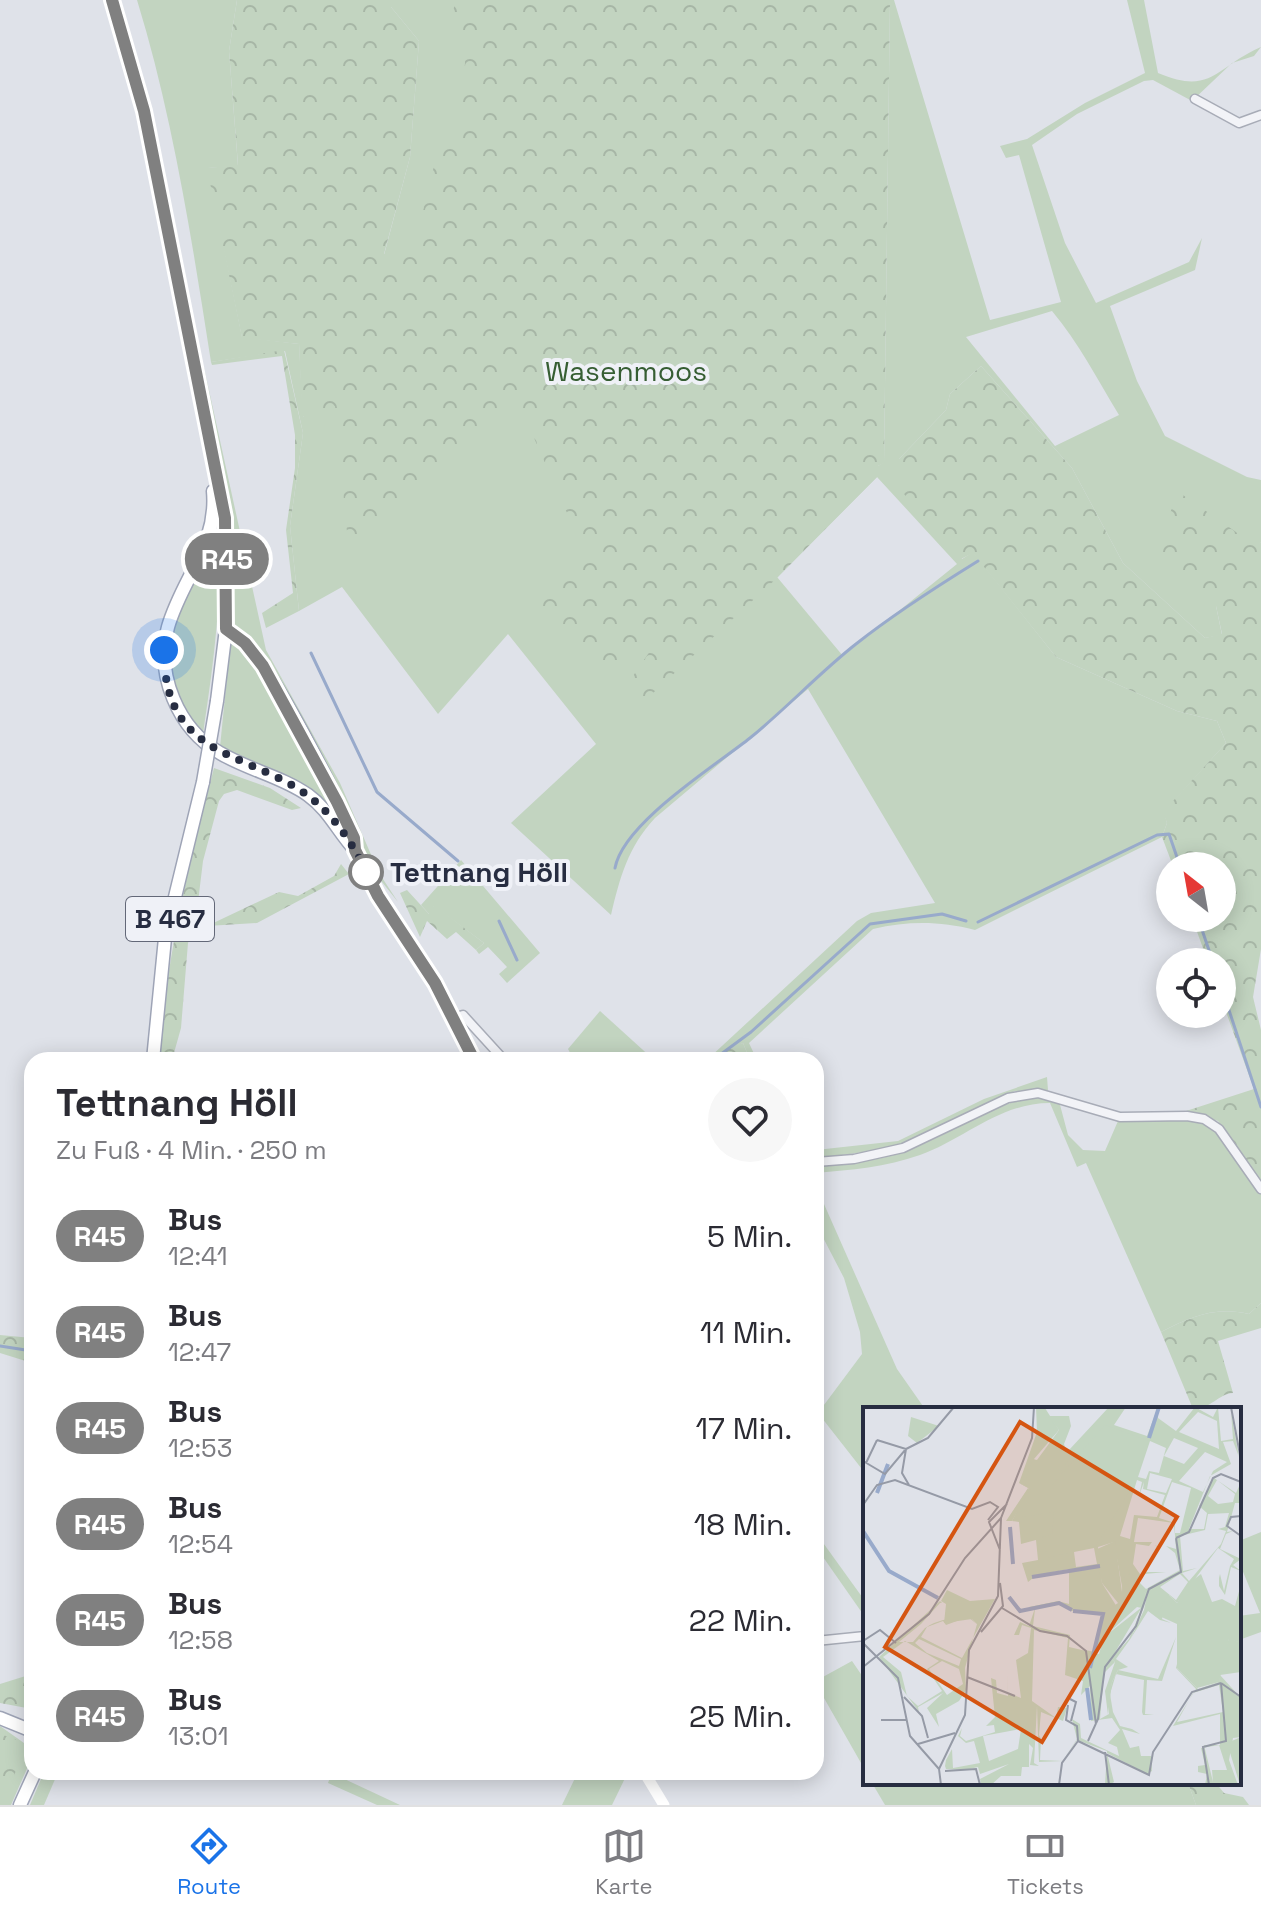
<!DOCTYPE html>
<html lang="de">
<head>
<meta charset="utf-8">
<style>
  :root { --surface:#fff; --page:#f7f7f7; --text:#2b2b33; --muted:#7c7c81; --line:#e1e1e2; --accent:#1a73e8 }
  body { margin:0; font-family:"Space Grotesk",sans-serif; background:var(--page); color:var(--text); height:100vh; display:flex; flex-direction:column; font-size:30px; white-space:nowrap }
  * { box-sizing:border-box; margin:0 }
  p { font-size:26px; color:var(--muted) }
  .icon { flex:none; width:44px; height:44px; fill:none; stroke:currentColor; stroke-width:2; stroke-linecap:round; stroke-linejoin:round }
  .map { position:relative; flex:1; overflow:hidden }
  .drawer { position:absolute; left:24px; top:1052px; width:800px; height:728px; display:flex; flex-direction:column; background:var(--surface); border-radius:24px; box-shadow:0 4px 20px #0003 }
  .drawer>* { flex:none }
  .badge { padding:0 16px; border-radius:26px; font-size:28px; line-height:52px }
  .needle { width:52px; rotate:329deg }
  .controls { position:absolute; left:1156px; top:852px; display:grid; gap:16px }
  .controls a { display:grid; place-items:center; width:80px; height:80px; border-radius:50%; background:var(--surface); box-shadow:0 4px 20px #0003; font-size:40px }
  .you { position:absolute; width:40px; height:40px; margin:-20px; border:6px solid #fff; border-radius:50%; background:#1a73e8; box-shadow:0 0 0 12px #1a73e833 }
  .map>.badge { position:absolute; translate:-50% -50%; box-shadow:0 0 0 4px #fff }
  .round { display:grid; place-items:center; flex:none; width:84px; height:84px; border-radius:42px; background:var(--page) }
  .overview { display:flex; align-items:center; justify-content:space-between; height:136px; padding:0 32px }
  h1 { font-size:38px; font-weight:600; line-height:60px }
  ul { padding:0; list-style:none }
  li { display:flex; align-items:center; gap:24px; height:96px; padding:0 32px }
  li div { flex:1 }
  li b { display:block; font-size:30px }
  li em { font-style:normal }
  li .badge { min-width:88px; font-weight:700; text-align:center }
  .menu { display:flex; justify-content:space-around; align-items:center; height:112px; border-top:2px solid var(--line); background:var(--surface); font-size:22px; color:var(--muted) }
  .menu a { display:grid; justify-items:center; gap:4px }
  .menu .current { color:var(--accent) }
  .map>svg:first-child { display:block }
  .green { fill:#c2d4c0; fill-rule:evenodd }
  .forest { fill:url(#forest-crowns) }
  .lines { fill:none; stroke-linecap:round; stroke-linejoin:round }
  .stream { stroke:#98aacb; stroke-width:3 }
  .street-casing { stroke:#a8acb7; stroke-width:11 }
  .primary-casing { stroke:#9ea4b6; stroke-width:15 }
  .street { stroke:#f2f3f7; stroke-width:8 }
  .secondary { stroke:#fff; stroke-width:11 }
  .primary { stroke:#fff; stroke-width:12 }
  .primary-bridge-casing { stroke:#9ea4b6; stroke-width:15; stroke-linecap:butt }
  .primary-bridge { stroke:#fff; stroke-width:12 }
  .line-casing { stroke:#fff; stroke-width:18 }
  .line { stroke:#808080; stroke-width:12 }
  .walk { stroke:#272d41; stroke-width:8; stroke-dasharray:0 14.4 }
  .stop-dot { fill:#fff; stroke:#808080; stroke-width:4 }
  .labels { text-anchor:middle; stroke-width:8; stroke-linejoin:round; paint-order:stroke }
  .shield { fill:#eff1f7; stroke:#636878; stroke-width:2 }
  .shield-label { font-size:26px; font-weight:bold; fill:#272d41 }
  .park-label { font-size:28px; fill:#365e33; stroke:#eff1f7 }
  .stop-label { font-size:28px; font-weight:bold; fill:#272d41; stroke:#eff1f7; text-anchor:start }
  .inset-river { fill:none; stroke:#98aacb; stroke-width:4 }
  .inset-road { fill:none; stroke:#959aa6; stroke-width:2 }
  .view { fill:#d55511; fill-opacity:0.15; stroke:#d55511; stroke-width:4 }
  .inset-edge { fill:none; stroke:#272d41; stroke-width:4 }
</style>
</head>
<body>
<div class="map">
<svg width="1261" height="1805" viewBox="0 0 1261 1805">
  <defs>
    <pattern id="forest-crowns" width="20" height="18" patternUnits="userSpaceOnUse" patternTransform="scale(2)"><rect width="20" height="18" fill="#c2d4c0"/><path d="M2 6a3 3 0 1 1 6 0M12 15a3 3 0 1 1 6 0" fill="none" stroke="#a7b6a6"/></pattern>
  </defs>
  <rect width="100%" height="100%" fill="#dfe2e9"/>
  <!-- green -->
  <g class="green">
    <path d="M137,0H237L229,51L238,166L208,168L242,337L299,344L303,417L400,256L384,255L410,157L419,41L391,7V0H885L878,466L884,462L890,0H894L990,320L1061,302L1019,155L1006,158L1000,146L1027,139L1085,103L1145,73L1127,0H1144L1158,73C1212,96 1215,67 1261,47L1254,56L1232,63L1192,101L1153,80L1144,81L1077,114L1032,145L1065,243L1096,303L1189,262L1202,238L1195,270L1110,306L1137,381L1165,436L1247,477L1261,480V542L1216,606L1222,635L1205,638L1123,563L1072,468L981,366L950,394L946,410L899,459L962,559L973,552L1056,657L1177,711L1217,721L1226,743L1164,812L1167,823L1162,837L975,930C939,921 909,921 873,929L749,1043L757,1060H750L743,1043L709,1058L857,921L871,913L935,903L808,689L655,818C628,847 620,877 611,915L511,823L596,744L508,634L438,714L342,587L299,611L290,526L303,433L285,351L211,362C192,241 173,117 137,0ZM1052,311C1079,343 1097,379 1119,415L1055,446L966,337ZM877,477L957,564L843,656L777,577Z"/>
    <path d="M203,363L266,650L340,783L379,873L398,902L374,872L332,783L232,624L231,523Z"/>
    <path d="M216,518L219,519C223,592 214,661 203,734C127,655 200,597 216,518Z"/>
    <path d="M231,637L255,660L336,809L332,811L220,747Z"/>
    <path d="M461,860L540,953L507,983L499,974L507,967L488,947L479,954L476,950L484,943L434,906L430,915L421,905Z"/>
    <path d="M600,1011L654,1060H574L568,1049Z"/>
    <path d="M1047,1077L1048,1090L1015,1091L897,1147L816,1159V1150L898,1141L984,1099Z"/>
    <path d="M1035,1096L1059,1101L1068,1135L1083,1150L1105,1151L1118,1121L1176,1118L1202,1122L1218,1132L1261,1194V1303L1249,1314C1215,1306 1191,1317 1161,1332L1086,1163L1077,1167L1050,1103C999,1103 965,1139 920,1155C886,1167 851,1170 816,1173V1166C845,1163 875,1162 903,1152C948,1136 987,1106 1035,1096Z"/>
    <path d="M816,1186L897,1369L925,1409H865V1473L818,1413L862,1354L860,1332L844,1278L816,1224Z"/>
    <path d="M1261,1532V1632L1239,1640V1616L1260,1613L1239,1562V1541Z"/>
    <path d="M816,1533L865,1601V1617L816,1547Z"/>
    <path d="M852,1661L865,1680V1770L816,1684V1670L821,1678Z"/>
    <path d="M0,1726L31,1748L29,1764L11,1805H0Z"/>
    <path d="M44,1772H54L56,1777L44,1805H30Z"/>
    <path d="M332,1772H339L338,1776L400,1805H377L328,1783Z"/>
    <path d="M578,1772H628L612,1805H562Z"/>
    <path d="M872,1783H1188L1196,1805H885Z"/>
  </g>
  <!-- forest -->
  <g class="forest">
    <path d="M237,0H391V7L419,41L410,157L384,254L412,256L443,129L461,122L467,33L452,21L455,0H890L884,463L878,466L877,477L777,578L639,706L631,679L663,632L654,624L611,671L535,601L582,547L520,406L349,553L335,406L302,417L299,344L242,338L207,168L238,165L229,51Z"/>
    <path d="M284,350L303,433L290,526L299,611L266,628L262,613L293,593L286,530L295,468V435L282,356L212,365L211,362Z"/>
    <path d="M981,366L1072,468L1123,563L1205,638L1222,634L1216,606L1198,599L1158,554L1173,504L1183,495L1256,546L1261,542V949L1253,997L1261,1030V1183L1218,1121L1186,1111L1254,1089L1222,1001V962H1208L1192,918H1222V866H1173L1162,837L1167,823L1163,812L1226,743L1217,721L1177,711L1056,657L973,553L961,559L897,486L899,459L946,410L950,394Z"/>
    <path d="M214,768L270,788L301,808L292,810L237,790L224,794L219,801L203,861L195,927L188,943L181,1028L172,1060H160C165,959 189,865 214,768Z"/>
    <path d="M341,864L349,874L257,923L207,926L279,892L298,896L334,876Z"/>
    <path d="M407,890L429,914L434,905L484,943L476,950L456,932L447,939L427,921L420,937L400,893Z"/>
    <path d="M743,1043L750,1060H707L726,1048Z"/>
    <path d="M1261,1303V1328L1218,1341L1233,1393C1218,1394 1211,1409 1193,1409L1161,1332C1191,1317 1215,1306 1249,1314Z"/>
    <path d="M0,1335L32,1338V1363L0,1353Z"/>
    <path d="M32,1674V1709L0,1703V1684Z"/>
    <path d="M0,1734L15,1739L23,1750L4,1805H0Z"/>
    <path d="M1188,1783H1216L1224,1793L1243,1797L1249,1805H1196Z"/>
  </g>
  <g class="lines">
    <!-- stream -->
    <g class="stream">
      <path d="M311,653L377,792L458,861"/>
      <path d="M615,868C623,823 715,766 750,738C787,708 819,673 856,644C895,613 936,587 978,561"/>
      <path d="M1198,918L1213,962"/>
      <path d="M499,921L517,960"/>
      <path d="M978,922L1157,835L1169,834L1180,866"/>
      <path d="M1222,989L1261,1107"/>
      <path d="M713,1060L751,1032L870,924L942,914L966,921"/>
      <path d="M0,1346L32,1351"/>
    </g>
    <!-- street casing -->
    <g class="street-casing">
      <g id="street">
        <path d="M1195,99L1239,123L1261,115"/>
        <path d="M454,1018L463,1015L504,1060"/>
        <path d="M816,1162L854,1159L903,1148L1008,1098L1038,1093L1120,1117L1187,1116L1204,1119L1219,1129L1261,1189"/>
        <path d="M816,1641L865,1636"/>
      </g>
    </g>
    <!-- primary casing -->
    <g class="primary-casing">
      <g id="primary">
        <path d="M112,0L144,111L225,518L226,629L217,701"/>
        <path d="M213,491C218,545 182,578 168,627C155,674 178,729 220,753C248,770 281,776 308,795C329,810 338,832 355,850"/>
        <path d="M226,629C236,636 246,644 254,653C275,677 353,821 355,850"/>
        <path d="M153,1060L165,938L203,782"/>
        <path d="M0,1718L32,1731"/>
        <path d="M20,1805L35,1772"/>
      </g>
    </g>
    <!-- street -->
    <use href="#street" class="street"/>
    <!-- secondary -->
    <g class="secondary">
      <path d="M355,850C392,921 444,985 474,1060"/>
      <path d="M644,1772L664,1805"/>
    </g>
    <!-- primary -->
    <use href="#primary" class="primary"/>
    <!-- primary-bridge casing -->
    <g class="primary-bridge-casing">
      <path id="primary-bridge" d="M203,782L217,701"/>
    </g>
    <!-- primary-bridge -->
    <use href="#primary-bridge" class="primary-bridge"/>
  </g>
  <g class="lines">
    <!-- line casing -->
    <g class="line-casing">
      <path id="line" d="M112,0L144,111L225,518L226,629L245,643L263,666L337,802L354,838L355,850L378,896L435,983L474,1060"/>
    </g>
    <!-- line -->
    <use href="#line" class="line"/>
    <!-- walk -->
    <path class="walk" d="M164,650C164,755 237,749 303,792C330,810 353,843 366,872"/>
  </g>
  <!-- markers -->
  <circle class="stop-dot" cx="366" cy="872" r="16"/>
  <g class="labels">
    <!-- shield labels -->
    <rect class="shield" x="126" y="897" width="88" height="44" rx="6"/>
    <g class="shield-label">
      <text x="170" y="928">B 467</text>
    </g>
    <!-- park labels -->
    <g class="park-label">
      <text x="626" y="381">Wasenmoos</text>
    </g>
    <!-- stop labels -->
    <g class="stop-label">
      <text x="390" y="882">Tettnang Höll</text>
    </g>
  </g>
  <!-- overview -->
  <g transform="translate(863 1407)">
    <rect width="378" height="378" fill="#dfe2e9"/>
    <path d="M173,0L182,1L196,23L171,52L186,76L206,43L246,0H263L251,18L284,29L295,0V11L313,24L332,0L350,10L355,0L358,34L370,32L368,5L376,50L370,34L360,35L368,57L347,69L326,122H341L344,106L336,99L351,71L373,86L378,75V96H372L364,125L370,124L363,127L357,142L378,152L370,158L378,164L368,160L362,188L356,179V171L357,167L361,184L367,159L371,152L355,141L314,196L306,188L299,212L308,216L297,213L285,204L268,231L281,203L284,188L274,178L260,185L251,135L235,140L239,176L254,200L239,207L209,204L196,197L172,202L170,219L207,228L206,240L236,247L241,230L279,200L248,252L252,255L241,266L237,312L246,307V289L249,275L255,263L295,272L313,230L299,274L284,273L282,307L291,308H280L279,305L281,273L253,267L247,287L250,305L257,319L269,322L277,327L259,322L267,341L276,339L278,349H288L289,364L284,367L244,346L251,375L246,378H242L244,344L214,333L201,352L214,332L209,312L217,317L218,331L256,349L254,340L245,336L257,323L249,311L228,314L227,279L218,288L220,274L202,268L205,231L171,223L169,294L193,311L195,300L204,301L200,314L178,305L176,328L178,332L177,353L200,354L176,355L174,299L171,356L176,359L167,358L170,341L166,337V360H159L158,369H138L128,378H118L117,372L146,357L117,367L115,360L102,363L83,362L82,359L83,353L89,342L90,361L117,356L111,334L103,336L95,329L99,321L97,329L103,334L132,325L131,318L123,319L132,310L128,271L133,273L134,286L145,289L144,266L145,286L158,291L153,253L165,246L168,221L159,218L156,228H151L157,215L166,219L172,201L166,200L195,194L206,197V162L174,168L165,175L159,156L175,153L173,133L158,137L156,115L149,114L166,81L156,76L174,25ZM335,5L354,14L356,42L316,25ZM311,31L335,41L321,57L301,49ZM287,34L303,41L296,66L286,64L283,72L275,70ZM342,45L364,55L350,64L340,85L316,74ZM287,66L309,72L303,86L284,82ZM274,73L279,75L276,89L281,75L280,82L302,88L294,110L271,108L267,132L257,129ZM354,73L372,87L370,95L355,97L345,89ZM309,75L328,81L317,126H312V116L296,111ZM366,106L362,120L355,122L363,124L358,137L326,174L319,166L334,161L320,164L317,129L342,123L345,107ZM275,111L311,116L313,142L303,139L312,146L317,163L283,182L276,175L282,167L303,165H283L297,141L292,138L296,142L279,170L270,157L273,137L286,139L289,135H271ZM231,141L234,157L213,160L211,145ZM317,167L325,175L313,193L297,180ZM158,322L155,342L126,354L120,329ZM48,10L76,19L54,36L45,29ZM77,194L79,196H77L58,217L36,235H50L62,221L67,218L71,216L80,213L104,210L109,212L115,218L105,210L83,218L80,214L64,220L58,230L99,251L110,231L102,261L103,283L96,294L73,307L76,320L64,301L80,286L55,300L56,305L16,250ZM56,232L98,252L96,259L64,246L52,236ZM42,234L76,254L64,262L79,284L55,299L44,289L38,265L20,250ZM79,254L96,262L100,277L84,288L66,262ZM366,231L378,236V265L357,268L378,291V330L370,331L366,353L375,378H342L344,367L335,365V359L342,358L338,341L357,338V307L310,319L333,282L313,261L317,245L314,261L335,282L356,275L357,260ZM356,278L360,305L314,315L330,286ZM341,338H356L364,363H349L350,375Z" fill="#c2d4c0" fill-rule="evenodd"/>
    <path d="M185,9H206L208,19L201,37L206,52L189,78L242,18L286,34L272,75L233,139L184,151L192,143L183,145L179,130L189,127L191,105L159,110L168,92L163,90L149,114H143L165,81L156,76L166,80L165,86L168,81L162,76L170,52L174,53L196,23ZM252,134L259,185L260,171L268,166L283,187L281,200L268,231L253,252L265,260L255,263L249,275L245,308L242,284L252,255L248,252L266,232L279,201L274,200L241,230L226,261L222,243L232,245L239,207L255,196L239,176L232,143ZM338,167L349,195L359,192L372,199L378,177V236L366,232L356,275L334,281L314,261V217L294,208L305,187L314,196L326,176ZM84,183L107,194L132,192L110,231L114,217L109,212L81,216L83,197L78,194ZM378,330V378H377L364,336Z" fill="#c2d4c0"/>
    <path class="inset-river" d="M286,31L296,0M14,86L25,57M147,120L150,157M0,124L26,164L75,191M169,170L237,159M146,190L157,204L196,196L209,203M210,204L240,207L227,261M224,281L228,313"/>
    <path class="inset-road" d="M368,0L378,53M0,54L22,67L43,42L14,33M3,56L14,33M46,78L39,66L43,42L65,31L91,0M0,98L14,78L32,73L109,102L127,95L135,100L125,113M378,109L368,110L364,119L378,129M313,131L326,125L350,71L358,67L378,75M137,143L126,115L144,97M139,201L177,224L204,229L223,244L233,317M118,225L140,199L137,176M0,234L17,223L33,236M0,236L35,271L47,329L76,362L78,378M0,260L66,207L102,151L138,111L169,31L171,0M104,270L152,289M358,276L378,290M41,290L59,309L65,331M207,292L213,295L208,314M205,298L203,313L214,319L215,334M18,313H43M215,334L286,368L290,345L329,285L358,276M225,334L235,312L242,260L273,219L286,182L318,165L313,131M55,337L92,326M242,345L246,378M76,362L102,308L106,243L135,189L138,111M82,364L113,362L117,378M196,378L199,356L215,334M346,378L340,340L363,334L358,276"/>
    <path class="view" d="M157,15L314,110L179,335L22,240Z"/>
    <rect width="378" height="378" class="inset-edge"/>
  </g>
</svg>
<div class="controls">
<a><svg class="needle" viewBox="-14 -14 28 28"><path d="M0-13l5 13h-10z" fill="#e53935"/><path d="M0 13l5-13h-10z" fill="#7c7c81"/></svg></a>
<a><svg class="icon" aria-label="locate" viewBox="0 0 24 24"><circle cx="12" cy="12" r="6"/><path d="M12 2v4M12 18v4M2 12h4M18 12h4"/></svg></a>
</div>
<div class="you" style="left:164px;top:650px"></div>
<b class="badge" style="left:227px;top:559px;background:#808080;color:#fff">R45</b>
<section class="drawer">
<div class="overview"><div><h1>Tettnang Höll</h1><p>Zu Fuß · 4 Min. · 250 m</p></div><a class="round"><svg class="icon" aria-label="heart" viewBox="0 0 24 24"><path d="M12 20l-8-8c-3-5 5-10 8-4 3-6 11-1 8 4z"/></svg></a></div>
<ul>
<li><span class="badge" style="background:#808080;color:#fff">R45</span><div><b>Bus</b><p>12:41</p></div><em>5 Min.</em></li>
<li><span class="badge" style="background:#808080;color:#fff">R45</span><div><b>Bus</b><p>12:47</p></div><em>11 Min.</em></li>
<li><span class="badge" style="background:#808080;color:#fff">R45</span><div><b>Bus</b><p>12:53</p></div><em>17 Min.</em></li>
<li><span class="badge" style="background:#808080;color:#fff">R45</span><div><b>Bus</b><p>12:54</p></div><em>18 Min.</em></li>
<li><span class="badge" style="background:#808080;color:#fff">R45</span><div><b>Bus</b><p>12:58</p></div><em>22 Min.</em></li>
<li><span class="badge" style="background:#808080;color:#fff">R45</span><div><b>Bus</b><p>13:01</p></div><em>25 Min.</em></li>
</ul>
</section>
</div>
<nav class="menu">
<a class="current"><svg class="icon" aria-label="directions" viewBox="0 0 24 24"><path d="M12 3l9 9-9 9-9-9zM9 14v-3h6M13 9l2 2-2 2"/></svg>Route</a>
<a><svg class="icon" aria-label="map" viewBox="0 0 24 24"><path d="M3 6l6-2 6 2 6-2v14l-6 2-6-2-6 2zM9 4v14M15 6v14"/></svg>Karte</a>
<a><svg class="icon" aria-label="tickets" viewBox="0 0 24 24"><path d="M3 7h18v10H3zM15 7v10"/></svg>Tickets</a>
</nav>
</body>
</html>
